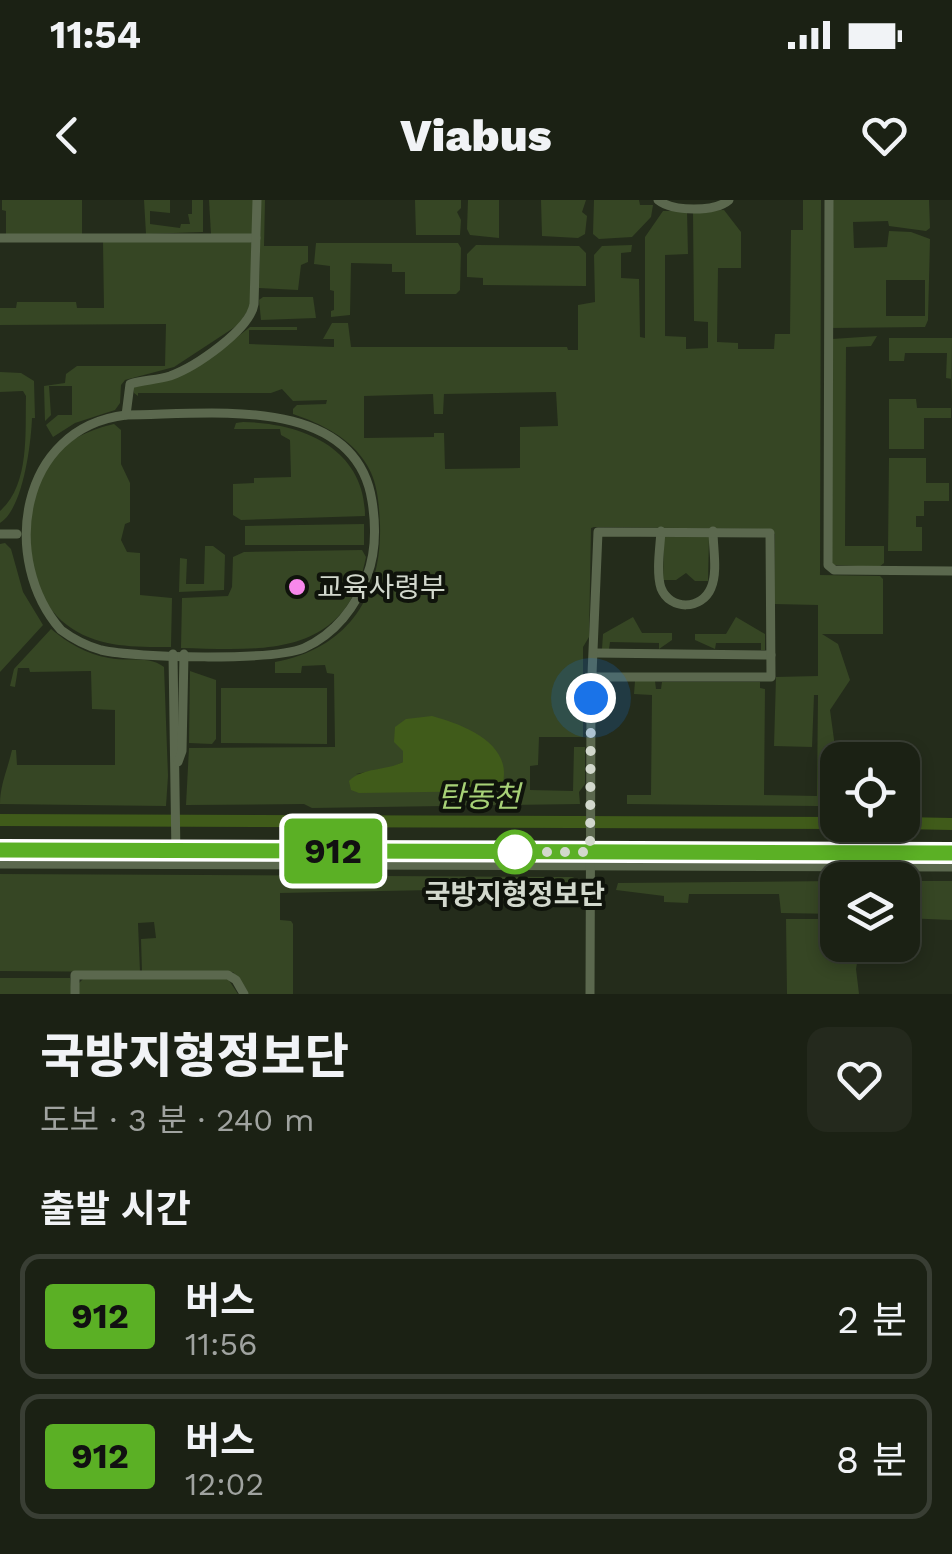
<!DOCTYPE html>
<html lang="ko">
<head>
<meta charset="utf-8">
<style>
  :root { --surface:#1b2114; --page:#24291d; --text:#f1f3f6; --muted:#a0a3a0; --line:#393e34 }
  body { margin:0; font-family:"Work Sans","Noto Sans KR",sans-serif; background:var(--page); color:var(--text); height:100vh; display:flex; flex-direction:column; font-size:38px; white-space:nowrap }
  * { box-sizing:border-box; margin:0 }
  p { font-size:32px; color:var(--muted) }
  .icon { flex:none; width:55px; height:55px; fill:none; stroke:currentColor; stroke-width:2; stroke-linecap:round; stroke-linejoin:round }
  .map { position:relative; height:794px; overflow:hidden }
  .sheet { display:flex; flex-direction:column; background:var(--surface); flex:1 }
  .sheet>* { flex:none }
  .badge { padding:0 20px; border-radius:8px; font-size:35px; line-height:65px }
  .buttons { position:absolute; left:820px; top:542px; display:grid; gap:20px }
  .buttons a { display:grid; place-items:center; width:100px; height:100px; border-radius:20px; background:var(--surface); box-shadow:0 5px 15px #0003,0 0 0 2px var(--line); font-size:50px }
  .you { position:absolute; width:50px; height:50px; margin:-25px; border:8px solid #fff; border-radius:50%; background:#1a73e8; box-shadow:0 0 0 15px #1a73e833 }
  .map>.badge { position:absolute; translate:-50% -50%; box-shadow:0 0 0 5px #fff }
  h2 { padding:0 40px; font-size:38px; line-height:90px }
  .round { display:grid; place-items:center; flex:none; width:105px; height:105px; border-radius:20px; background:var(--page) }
  .summary { display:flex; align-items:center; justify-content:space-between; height:170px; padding:0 40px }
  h1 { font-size:48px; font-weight:800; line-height:75px }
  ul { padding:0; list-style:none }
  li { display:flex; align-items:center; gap:30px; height:125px; margin:0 20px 15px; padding:0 20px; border:5px solid var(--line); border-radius:20px }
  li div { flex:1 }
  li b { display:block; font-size:38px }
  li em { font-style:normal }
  li .badge { min-width:110px; font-weight:700; text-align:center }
  .status { display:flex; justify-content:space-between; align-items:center; height:70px; padding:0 50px; background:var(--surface); direction:ltr }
  .status svg { height:28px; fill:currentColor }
  header { display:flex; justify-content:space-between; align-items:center; height:130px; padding:0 40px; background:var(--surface); font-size:45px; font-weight:800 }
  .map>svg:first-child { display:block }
  .green { fill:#364624; fill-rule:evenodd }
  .water { fill:#405b1a }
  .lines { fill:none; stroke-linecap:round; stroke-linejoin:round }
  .river { stroke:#405b1a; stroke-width:12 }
  .minor { stroke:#5b684e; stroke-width:9 }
  .line-casing { stroke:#fff; stroke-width:22 }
  .line { stroke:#5bb025; stroke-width:15 }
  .walk { stroke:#d2d8cd; stroke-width:10; stroke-dasharray:0 18 }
  .poi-dot { fill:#f888eb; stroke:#0f130b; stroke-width:4 }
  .stop-dot { fill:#fff; stroke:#5bb025; stroke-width:5 }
  .labels { text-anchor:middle; stroke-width:8; stroke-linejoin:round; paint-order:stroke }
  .poi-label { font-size:28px; fill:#d2d8cd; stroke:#0f130b; text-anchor:start }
  .stop-label { font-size:28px; font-weight:bold; fill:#d2d8cd; stroke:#0f130b }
  .water-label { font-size:30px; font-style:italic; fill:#a7d176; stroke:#0f130b }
</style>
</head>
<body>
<div class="status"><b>11:54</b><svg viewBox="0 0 49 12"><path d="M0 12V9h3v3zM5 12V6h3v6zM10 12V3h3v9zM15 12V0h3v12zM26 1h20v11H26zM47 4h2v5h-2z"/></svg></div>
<header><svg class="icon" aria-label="back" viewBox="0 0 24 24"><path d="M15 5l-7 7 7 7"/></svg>Viabus<svg class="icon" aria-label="heart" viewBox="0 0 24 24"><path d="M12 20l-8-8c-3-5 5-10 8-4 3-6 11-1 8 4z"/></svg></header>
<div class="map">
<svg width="952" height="794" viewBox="0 0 952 794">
  <rect width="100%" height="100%" fill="#242c1b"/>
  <!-- green -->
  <g class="green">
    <path d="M2,0H82V35H6V11L2,10Z"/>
    <path d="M144,0H170V13L150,11V24L180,28L181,24H190L188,14H192V0H203V32L146,34Z"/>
    <path d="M209,0H254V32L251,35L211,34Z"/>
    <path d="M261,0H265L264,46H308V62L301,65L298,90L259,88Z"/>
    <path d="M415,0H461V8L457,12L461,20L460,35H416Z"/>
    <path d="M468,0H499V38L470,35L467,29Z"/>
    <path d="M541,0H586L582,12L587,16L585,34L578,38L542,36Z"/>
    <path d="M594,0H639L640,5H653L651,17L632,37L599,39L593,34Z"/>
    <path d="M803,0H821L820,375L880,376L883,379V434H822L838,444L850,480L830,510L835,547L818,606L627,604V595H651L652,495L634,494L635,481H655L656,489H661L662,482H760V488L765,489L764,595L817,596L818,495H814L812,547L774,546L776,477L818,476V405L774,404L775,334L769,329L594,327L591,328L589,437L583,447V537H539L538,565L530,566V590L573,591L574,547H585V584L579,592L580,604L312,608L304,604L186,605L189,548L335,547L334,474L327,473L325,465L302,466L301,473H275V462C347,449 382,397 380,325C379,305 378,283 367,265C351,238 322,224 293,214V209L297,205L326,204L327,200L293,201L282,189L271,193H138V196L134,193L133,187L158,182L218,152L250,127H297V130H249V144L334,147V139H323L332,123H348L351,147H567L568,150H578V105L595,102L594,55L602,46L632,45L631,52L621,53V78L639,79L640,137L645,138V37L663,11H687L688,54L665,55V136L686,137V149L708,148V122L694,121L693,11L724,10L741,32V68H718L717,142L738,143V149H774L775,134H790L791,30H803ZM556,192L558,226L520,227V268L445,269L444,233H434V237L364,238V196L433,194L434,214H443L444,194ZM403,551L495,591L356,574L393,567L403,562Z"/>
    <path d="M832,0H929L930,28L926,31L889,26L888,21L853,22L854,48L887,47L889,31L911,32L930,39L928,120L925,127L832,128ZM886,80H925V116H886Z"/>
    <path d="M103,41H248L252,43L250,107L238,125L174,167L125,180L121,185L120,203L115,210L75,223L53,237L46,225L58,215H72V186H49L51,215L45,221L44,186L65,183L66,174L77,166H165L166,124L0,125V108H16L17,102H76L77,108H104Z"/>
    <path d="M316,43H458L461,48L460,90L456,94H405V72H392V64L351,63L350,115L331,117V111L334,110V91L330,90V66L314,64Z"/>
    <path d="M476,45L579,46L586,53V86L483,85V78L467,77V54Z"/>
    <path d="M263,97H313L316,118L261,120L259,100Z"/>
    <path d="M877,136L871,146L846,147L845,346H884V363L879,367L835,365L832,364V139Z"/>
    <path d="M889,138H952L951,218H924V249H889V199H916L917,208H951L952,179L946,178L947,153H905L904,161H889Z"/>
    <path d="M0,172L21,173L34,181L35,218H32C31,245 23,309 0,323V311C30,285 25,232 26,196L23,191L0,192Z"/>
    <path d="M243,222C302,223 365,248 365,316L241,320L233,315V284L254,283V278L291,277L290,240L281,235L280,229H234L236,223Z"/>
    <path d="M114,224L121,230V264L130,283V322L125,324L121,340L127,352L140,353V395L172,398L171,447C135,447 97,448 67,425C36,402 21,349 26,312C27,301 46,266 53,257C66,239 93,229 114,224Z"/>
    <path d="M889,258H926V283H949V301H924V316H916V327H922V351H888Z"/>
    <path d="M364,324V345H245V326Z"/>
    <path d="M664,336L709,337L708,381H695L686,373L676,380H663Z"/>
    <path d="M5,343L11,349L23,392L43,425L0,472V344Z"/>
    <path d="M205,346H213L225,355L224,390L179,392L180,358L187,359L186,384H204Z"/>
    <path d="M244,352L362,350L366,357C346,459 262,450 181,448L182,398L228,396L232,387L233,357Z"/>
    <path d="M633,417L642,433H672V440L659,449V443L610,442L609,449H602L603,434Z"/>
    <path d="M736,417L765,434V450H761V443H716L715,449L695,440V434H726Z"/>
    <path d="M51,429C68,443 86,454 109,458C127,462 149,455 164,467L168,576L166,606L0,604C0,585 8,568 12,550H16L17,565H115V510L92,509L91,471L30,472L29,468H18L15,487L10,486L14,469Z"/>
    <path d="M190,471L216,480V539L212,544L189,543Z"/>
    <path d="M221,488H327V544L221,543Z"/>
    <path d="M210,656L554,657L553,660L210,659Z"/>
    <path d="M0,674L572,677L577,679L579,687L280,693V720L291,721L293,724V794H248L233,772H142L141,739L156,738L154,722L138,723L140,772L0,771Z"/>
    <path d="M837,681V714L781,713L779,694H689L688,703L664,702V696L616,690L618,683Z"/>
    <path d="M903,681H952V720L903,718Z"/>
    <path d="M786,719H837L838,745H860L856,769L859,794H787Z"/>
    <path d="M0,778H70L72,794H0Z"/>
    <path d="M83,779H228L238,794H79V783Z"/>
  </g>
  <!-- water -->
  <path class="water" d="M432,516C465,525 517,545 501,589L495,591L359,593L351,590L349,581C363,567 386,571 403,562V551L394,542L395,527L406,519Z"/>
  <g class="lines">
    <!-- river -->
    <g class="river">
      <path d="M0,620L838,623"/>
      <path d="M902,623L952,624"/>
    </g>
    <!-- minor -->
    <g class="minor">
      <path d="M658,0C673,12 715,12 729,0"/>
      <path d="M829,0L828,365L834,370L952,371"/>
      <path d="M0,38H256"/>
      <path d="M126,215C205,215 355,192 372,301C376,326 376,352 367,376C356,407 335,434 304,448C274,461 136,458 101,450C87,446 73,439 61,430C0,361 18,228 126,215Z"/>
      <path d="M126,215L130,184C143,180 157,180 170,176C195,167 250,130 254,104L257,0"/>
      <path d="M661,331C660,348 656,372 661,388C670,411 702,410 711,388C718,372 713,348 713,331"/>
      <path d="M0,334H17"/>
      <path d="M595,453L771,455"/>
      <path d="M173,454L176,656"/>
      <path d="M178,562L182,551L184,454"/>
      <path d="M0,650L952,653"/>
      <path d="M0,664L952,667"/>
      <path d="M75,794V775H228L236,780L244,794"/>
      <path d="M590,794L591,498L598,332L770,333L771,477H593"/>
    </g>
  </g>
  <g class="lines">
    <!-- line casing -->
    <g class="line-casing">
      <path id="line" d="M0,650L952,653"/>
    </g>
    <!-- line -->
    <use href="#line" class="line"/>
    <!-- walk -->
    <path class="walk" d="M515,652H504H590L591,498"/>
  </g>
  <!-- markers -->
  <circle class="poi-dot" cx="297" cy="387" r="10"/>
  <circle class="stop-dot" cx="515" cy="652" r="20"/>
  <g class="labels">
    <!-- poi labels -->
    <g class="poi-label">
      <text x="317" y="397">교육사령부</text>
    </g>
    <!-- stop labels -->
    <g class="stop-label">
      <text x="515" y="704">국방지형정보단</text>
    </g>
    <!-- water labels -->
    <g class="water-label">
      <text x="479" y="607">탄동천</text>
    </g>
  </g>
</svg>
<div class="buttons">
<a><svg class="icon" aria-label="locate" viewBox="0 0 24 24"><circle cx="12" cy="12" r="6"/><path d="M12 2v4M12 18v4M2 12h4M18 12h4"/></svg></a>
<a><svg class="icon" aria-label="layers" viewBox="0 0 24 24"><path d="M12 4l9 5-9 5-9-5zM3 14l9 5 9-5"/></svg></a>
</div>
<div class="you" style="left:591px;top:498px"></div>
<b class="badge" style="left:333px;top:651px;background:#5bb025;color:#111">912</b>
</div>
<section class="sheet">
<div class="summary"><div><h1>국방지형정보단</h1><p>도보 · 3 분 · 240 m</p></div><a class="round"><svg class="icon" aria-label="heart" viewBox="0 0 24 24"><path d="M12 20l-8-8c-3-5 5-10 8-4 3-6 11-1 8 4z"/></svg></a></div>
<h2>출발 시간</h2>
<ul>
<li><span class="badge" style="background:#5bb025;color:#111">912</span><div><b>버스</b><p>11:56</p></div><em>2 분</em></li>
<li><span class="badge" style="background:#5bb025;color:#111">912</span><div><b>버스</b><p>12:02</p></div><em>8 분</em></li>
</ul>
</section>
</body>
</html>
